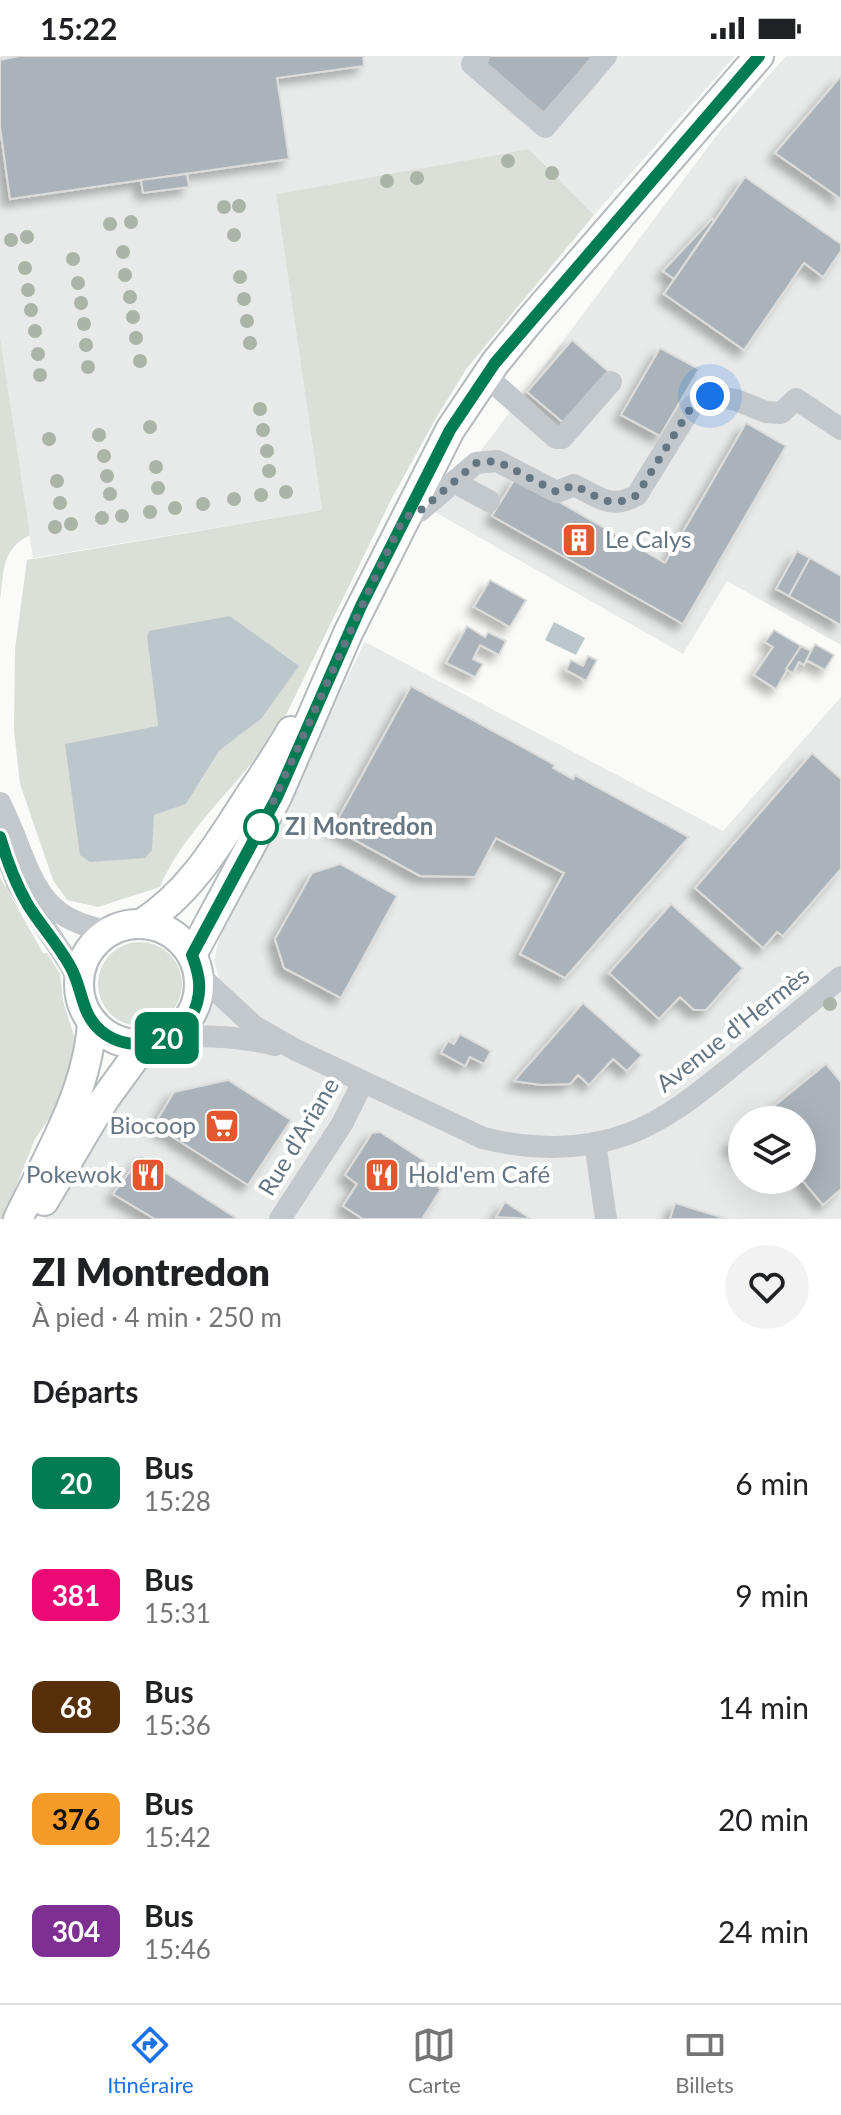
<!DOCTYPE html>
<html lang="fr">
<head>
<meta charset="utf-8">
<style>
  :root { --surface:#fff; --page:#f2f2f2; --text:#202124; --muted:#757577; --line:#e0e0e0; --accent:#1a73e8 }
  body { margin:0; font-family:Lato,sans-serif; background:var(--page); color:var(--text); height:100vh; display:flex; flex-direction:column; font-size:30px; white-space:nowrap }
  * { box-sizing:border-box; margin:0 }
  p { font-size:26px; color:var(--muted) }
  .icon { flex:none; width:44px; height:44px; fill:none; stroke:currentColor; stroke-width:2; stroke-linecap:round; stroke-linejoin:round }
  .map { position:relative; height:1163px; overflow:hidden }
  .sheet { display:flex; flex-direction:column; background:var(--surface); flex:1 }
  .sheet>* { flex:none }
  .badge { padding:0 16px; border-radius:12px; font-size:28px; line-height:52px }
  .buttons { position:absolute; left:728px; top:1050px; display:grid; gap:16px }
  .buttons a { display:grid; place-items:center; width:88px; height:88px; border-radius:50%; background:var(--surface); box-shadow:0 8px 32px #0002; font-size:40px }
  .you { position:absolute; width:40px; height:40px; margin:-20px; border:6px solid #fff; border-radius:50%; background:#1a73e8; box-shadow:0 0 0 12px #1a73e833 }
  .map>.badge { position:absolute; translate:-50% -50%; box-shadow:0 0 0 4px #fff }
  h2 { padding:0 32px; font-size:30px; line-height:72px }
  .round { display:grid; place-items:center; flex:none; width:84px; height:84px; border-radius:42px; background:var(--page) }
  .overview { display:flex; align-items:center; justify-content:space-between; height:136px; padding:0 32px }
  h1 { font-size:38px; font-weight:800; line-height:60px }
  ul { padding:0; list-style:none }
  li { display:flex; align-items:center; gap:24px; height:112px; padding:0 32px }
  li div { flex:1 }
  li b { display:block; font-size:30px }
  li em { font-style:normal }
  li .badge { min-width:88px; font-weight:700; text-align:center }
  .status { display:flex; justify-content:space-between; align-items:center; height:56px; padding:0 40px; background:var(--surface); direction:ltr }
  .status svg { height:22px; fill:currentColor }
  .tabs { display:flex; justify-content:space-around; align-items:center; height:112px; border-top:2px solid var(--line); background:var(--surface); font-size:22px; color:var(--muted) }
  .tabs a { display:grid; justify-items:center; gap:4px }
  .tabs .selected { color:var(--accent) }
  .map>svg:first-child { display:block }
  .built { fill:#e8e9e9; fill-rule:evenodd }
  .green { fill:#dadfd7; fill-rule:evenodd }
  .water { fill:#bbc7cb }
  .building { fill:#aab3b9; stroke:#dcdcda; stroke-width:2; filter:url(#shadow) }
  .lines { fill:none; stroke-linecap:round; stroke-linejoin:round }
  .major-casing { stroke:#b5babe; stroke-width:32 }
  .minor { stroke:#c3c8cc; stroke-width:22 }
  .major { stroke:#fff; stroke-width:28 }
  .tree { fill:#aab4a7 }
  .line-casing { stroke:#fff; stroke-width:18 }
  .line { stroke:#007c52; stroke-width:12 }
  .walk { stroke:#657683; stroke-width:8; stroke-dasharray:0 14.4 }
  .stop-dot { fill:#fff; stroke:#007c52; stroke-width:4 }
  .labels { text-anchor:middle; stroke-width:8; stroke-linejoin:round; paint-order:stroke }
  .poi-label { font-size:24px; fill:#657683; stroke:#fff; text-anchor:start }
  .stop-label { font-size:24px; font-weight:bold; fill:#657683; stroke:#fff; text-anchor:start }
  .street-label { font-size:24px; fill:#657683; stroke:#fff }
</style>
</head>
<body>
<div class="status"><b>15:22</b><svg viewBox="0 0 49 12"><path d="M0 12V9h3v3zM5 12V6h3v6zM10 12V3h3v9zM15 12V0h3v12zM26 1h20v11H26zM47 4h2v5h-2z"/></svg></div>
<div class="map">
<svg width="841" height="1163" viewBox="0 0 841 1163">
  <defs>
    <filter id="shadow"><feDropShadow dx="-7" dy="7" stdDeviation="4" flood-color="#0004"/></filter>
  </defs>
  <rect width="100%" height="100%" fill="#fafaf8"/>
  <!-- built -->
  <g class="built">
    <path d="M0,0H735L594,159L529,93L276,138L322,454L33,502L0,280Z"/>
    <path d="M786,0H841V589L727,525L683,598L435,456L720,75Z"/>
    <path d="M365,586L723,775L841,641V1163H45L122,1031L147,1007L189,990L220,925L214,905L220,878ZM742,1064H802V1124H742Z"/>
  </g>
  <!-- green -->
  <g class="green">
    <path d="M529,93L594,159L467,312L436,362L392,442L286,659C251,720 187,767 160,831L98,851L67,844L53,824L20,728L14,674L15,593L27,504L322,454L276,138ZM230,560L298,610L261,663L219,695L186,748L153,759L158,670L147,581Z"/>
    <path d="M0,280L30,479C1,493 4,516 0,544Z"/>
    <path d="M0,821L43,897H47L60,918L63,945L77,990L69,1021L57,1051L35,1083L3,1163H0Z"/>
    <circle cx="140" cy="928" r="42"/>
  </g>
  <!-- water -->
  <g class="water">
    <path d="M230,560L299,610L261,663L219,695L186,748L154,759L152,794L145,802L90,806L80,799L65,688L158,670L147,581L149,575Z"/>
    <path d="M554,566L585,582L576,599L545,584Z"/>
  </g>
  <!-- building -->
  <g class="building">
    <path d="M19,0H363L364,10L277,22L289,103L10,143L0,71V4Z"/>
    <path d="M485,0H594L542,59L480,6Z"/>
    <path d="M841,20V143L775,97Z"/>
    <path d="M187,118L189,131L143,137L141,124Z"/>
    <path d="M745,121L841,188V195L823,221L804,207L744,294L664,238Z"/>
    <path d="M712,163L714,165L674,223L663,215Z"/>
    <path d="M572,284L609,316L565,368L527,336Z"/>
    <path d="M660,292L699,313L660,380L621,359Z"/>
    <path d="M746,367L786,390L683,568L492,460L516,421L665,507Z"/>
    <path d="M797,495L810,502L789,540L776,533Z"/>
    <path d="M810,502L841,520V569L789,540Z"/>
    <path d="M490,524L526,544L510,571L474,551Z"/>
    <path d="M467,570L485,581L488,576L506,585L499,599L480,589L473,603L483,608L475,621L446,607Z"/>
    <path d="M774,574L801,590L776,633L754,619L773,591L765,586Z"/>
    <path d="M815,588L834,599L825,614L806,604Z"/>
    <path d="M801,590L811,595L804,609L799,606L793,617L786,613Z"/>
    <path d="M588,600L597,604L586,625L566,614L571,604L583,610Z"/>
    <path d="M411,630L555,709L553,712L573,723L575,719L689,781L565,922L520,898L564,817L496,782L475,821L420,820L333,772Z"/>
    <path d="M812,697L841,723V813L783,880L777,876L763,892L695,832Z"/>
    <path d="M340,808L397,840L341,942L284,912L275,883L312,817Z"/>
    <path d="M671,848L743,912L706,954H694L680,941L659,963L609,917Z"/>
    <path d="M583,947L642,999L627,1015L613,1003L589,1029L578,1019L570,1028L541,1029L514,1025Z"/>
    <path d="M460,978L491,995L484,1008L470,1001L465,1010L441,997L448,985L454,988Z"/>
    <path d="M826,1008L841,1026V1133L823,1149L802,1124V1064H757Z"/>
    <path d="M228,1024L291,1064L248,1129L154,1069L174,1036Z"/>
    <path d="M380,1076L426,1106L418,1118L441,1133L422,1163H363L343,1150L357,1128L345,1119L372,1077Z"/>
    <path d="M742,1077V1104L729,1088Z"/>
    <path d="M141,1101L236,1162L235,1163H155L113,1138Z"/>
    <path d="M505,1146L531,1163L496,1161Z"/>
    <path d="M675,1147L727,1163H670Z"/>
  </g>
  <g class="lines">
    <!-- major casing -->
    <g class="major-casing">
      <g id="major">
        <circle cx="139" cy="928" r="60"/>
        <path d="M141,868C189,838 218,789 248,742C263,720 278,698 291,675"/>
        <path d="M192,899L277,741L348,577L450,374L495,307L531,263L759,0"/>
        <path d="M44,1145L104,1044L144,989"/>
        <path d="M18,1163C48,1100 88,1036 92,966"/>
      </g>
    </g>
    <!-- minor -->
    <g class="minor">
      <path d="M479,0L472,8L545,71L606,0"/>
      <path d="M486,320L556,382H562L611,326"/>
      <path d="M454,426L489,445"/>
      <path d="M404,462L421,454L476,407L497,405L557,436L574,429C598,441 611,454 637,439L692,350L710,340L736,344L766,356L781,357L796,343L841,373"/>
      <path d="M0,747C32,810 29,864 111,875"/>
      <path d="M0,781L17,828L70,909L79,927"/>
      <path d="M200,920L254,970L296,994L483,1082C530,1094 582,1095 628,1078C671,1062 706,1031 741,1003C774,976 808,949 841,921"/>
      <path d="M169,981C205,979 240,980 275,989"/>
      <path d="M595,1087L606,1163"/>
      <path d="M280,1163L342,1068L363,1026"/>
    </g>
    <!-- major -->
    <use href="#major" class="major"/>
  </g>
  <!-- trees -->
  <g class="tree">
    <circle cx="508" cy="105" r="7"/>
    <circle cx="552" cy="117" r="7"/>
    <circle cx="417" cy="122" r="7"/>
    <circle cx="387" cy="125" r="7"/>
    <circle cx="239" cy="150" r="7"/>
    <circle cx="224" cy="151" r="7"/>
    <circle cx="131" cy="166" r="7"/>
    <circle cx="110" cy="168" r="7"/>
    <circle cx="234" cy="179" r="7"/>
    <circle cx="27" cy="181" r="7"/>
    <circle cx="11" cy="184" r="7"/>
    <circle cx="123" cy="196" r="7"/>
    <circle cx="73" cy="203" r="7"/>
    <circle cx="25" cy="212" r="7"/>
    <circle cx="125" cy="219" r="7"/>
    <circle cx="240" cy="221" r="7"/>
    <circle cx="78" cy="227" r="7"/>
    <circle cx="28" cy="234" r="7"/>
    <circle cx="130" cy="241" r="7"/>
    <circle cx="244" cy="243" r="7"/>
    <circle cx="81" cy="247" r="7"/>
    <circle cx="31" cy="254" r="7"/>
    <circle cx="133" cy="261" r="7"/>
    <circle cx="247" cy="265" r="7"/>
    <circle cx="84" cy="268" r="7"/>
    <circle cx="35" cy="275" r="7"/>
    <circle cx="136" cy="282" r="7"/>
    <circle cx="250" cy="287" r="7"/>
    <circle cx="86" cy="289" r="7"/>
    <circle cx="38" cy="298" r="7"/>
    <circle cx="140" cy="305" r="7"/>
    <circle cx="88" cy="311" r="7"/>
    <circle cx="40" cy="319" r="7"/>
    <circle cx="260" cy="353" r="7"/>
    <circle cx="150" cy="371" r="7"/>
    <circle cx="263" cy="374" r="7"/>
    <circle cx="99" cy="379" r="7"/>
    <circle cx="49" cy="383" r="7"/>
    <circle cx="267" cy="395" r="7"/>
    <circle cx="104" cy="400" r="7"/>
    <circle cx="156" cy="411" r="7"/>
    <circle cx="269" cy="415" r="7"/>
    <circle cx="107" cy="420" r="7"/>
    <circle cx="57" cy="425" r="7"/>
    <circle cx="158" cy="432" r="7"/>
    <circle cx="286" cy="436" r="7"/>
    <circle cx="110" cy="438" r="7"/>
    <circle cx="261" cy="439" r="7"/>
    <circle cx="234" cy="443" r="7"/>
    <circle cx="60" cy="447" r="7"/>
    <circle cx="203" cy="448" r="7"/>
    <circle cx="175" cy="452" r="7"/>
    <circle cx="150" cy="456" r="7"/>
    <circle cx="122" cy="460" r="7"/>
    <circle cx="102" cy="462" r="7"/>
    <circle cx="71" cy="468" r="7"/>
    <circle cx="55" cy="471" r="7"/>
    <circle cx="830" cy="948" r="7"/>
  </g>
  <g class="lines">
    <!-- line casing -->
    <g class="line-casing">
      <path id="line" d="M0,781C7,805 15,827 28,849C41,870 58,888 70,910C83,932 80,957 101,975C132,1001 186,987 197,947C202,930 198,915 192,899L277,741L361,550L450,374L495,307L759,0"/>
    </g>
    <!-- line -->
    <use href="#line" class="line"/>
    <!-- walk -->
    <path class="walk" d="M261,771C310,669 353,564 404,462L421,454L476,407L497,405L557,436L574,429C598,441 611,454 637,439L692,350L710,340"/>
  </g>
  <!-- icons -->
  <defs>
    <g id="building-square" transform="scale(1.8)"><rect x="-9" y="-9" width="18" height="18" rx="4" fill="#e4572e" stroke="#fff"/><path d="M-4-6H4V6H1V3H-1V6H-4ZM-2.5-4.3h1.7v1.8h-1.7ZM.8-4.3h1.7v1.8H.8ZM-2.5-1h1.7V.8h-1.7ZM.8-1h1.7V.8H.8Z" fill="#fff"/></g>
    <g id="supermarket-square" transform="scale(1.8)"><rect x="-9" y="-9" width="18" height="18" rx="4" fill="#e4572e" stroke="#fff"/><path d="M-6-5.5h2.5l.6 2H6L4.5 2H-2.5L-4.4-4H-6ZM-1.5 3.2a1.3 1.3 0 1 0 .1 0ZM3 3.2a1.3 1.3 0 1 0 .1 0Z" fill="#fff"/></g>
    <g id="restaurant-square" transform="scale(1.8)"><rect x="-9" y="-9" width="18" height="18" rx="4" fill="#e4572e" stroke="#fff"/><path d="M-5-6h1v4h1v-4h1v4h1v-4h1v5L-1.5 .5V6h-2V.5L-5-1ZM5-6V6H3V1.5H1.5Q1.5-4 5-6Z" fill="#fff"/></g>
  </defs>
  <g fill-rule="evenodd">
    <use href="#building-square" x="579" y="484"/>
    <use href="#supermarket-square" x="222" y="1070"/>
    <use href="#restaurant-square" x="148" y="1119"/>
    <use href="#restaurant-square" x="382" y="1119"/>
  </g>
  <!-- markers -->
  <circle class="stop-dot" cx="261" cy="771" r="16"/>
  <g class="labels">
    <!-- poi labels -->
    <g class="poi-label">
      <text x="605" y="492">Le Calys</text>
      <text x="196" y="1078" text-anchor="end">Biocoop</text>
      <text x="122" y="1127" text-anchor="end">Pokewok</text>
      <text x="408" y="1127">Hold'em Café</text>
    </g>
    <!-- stop labels -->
    <g class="stop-label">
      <text x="285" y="779">ZI Montredon</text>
    </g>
    <!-- street labels -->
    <g class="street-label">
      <text transform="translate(733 974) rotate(-38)" y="8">Avenue d'Hermès</text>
      <text transform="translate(299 1081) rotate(-59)" y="8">Rue d'Ariane</text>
    </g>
  </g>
</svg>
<div class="buttons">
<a><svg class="icon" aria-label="layers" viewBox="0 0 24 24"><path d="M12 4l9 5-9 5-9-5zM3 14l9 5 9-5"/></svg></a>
</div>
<div class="you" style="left:710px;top:340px"></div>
<b class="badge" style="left:167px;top:982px;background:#007c52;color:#fff">20</b>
</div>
<section class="sheet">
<div class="overview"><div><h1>ZI Montredon</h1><p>À pied · 4 min · 250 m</p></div><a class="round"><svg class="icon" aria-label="heart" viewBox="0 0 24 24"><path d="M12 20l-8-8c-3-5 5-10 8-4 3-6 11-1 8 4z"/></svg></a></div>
<h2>Départs</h2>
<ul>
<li><span class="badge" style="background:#007c52;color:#fff">20</span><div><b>Bus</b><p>15:28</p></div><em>6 min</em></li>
<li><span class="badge" style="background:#ec0975;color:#fff">381</span><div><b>Bus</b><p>15:31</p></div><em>9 min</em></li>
<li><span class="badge" style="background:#572f08;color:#fff">68</span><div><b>Bus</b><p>15:36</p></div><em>14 min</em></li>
<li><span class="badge" style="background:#f69b27;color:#111">376</span><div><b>Bus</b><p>15:42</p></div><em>20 min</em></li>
<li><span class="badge" style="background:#7d2f92;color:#fff">304</span><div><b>Bus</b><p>15:46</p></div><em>24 min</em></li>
</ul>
</section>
<nav class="tabs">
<a class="selected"><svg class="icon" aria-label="directions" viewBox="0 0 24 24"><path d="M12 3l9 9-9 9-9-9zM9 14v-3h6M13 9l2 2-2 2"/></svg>Itinéraire</a>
<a><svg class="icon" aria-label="map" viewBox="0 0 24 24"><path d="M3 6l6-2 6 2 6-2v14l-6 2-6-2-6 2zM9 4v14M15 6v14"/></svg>Carte</a>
<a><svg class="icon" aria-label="tickets" viewBox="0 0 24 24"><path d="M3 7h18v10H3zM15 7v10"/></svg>Billets</a>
</nav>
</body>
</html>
